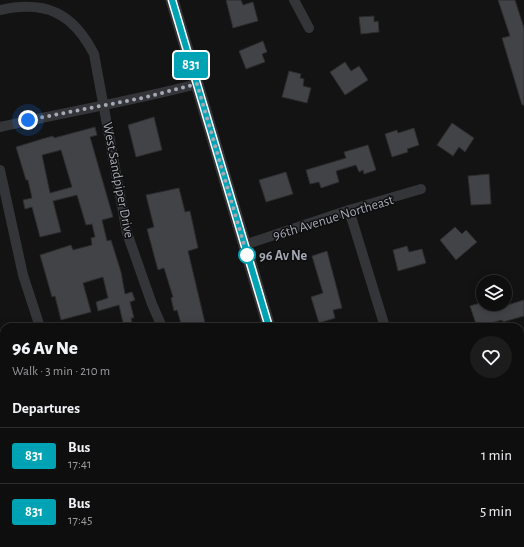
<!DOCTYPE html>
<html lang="en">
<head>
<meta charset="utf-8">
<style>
  :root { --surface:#0e0e0f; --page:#1c1c1d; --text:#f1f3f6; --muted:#9b9c9e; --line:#2e2e2f }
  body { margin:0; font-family:"Alegreya Sans",sans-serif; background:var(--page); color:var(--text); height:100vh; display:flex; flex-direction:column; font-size:15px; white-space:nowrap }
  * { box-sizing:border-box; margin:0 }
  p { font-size:13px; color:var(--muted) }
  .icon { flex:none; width:22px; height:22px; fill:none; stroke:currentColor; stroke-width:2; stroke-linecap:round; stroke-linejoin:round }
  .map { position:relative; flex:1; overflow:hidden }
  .sheet { position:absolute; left:0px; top:323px; width:524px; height:224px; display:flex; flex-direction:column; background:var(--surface); border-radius:12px 12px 0 0; box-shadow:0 2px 10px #0003,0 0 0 1px var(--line) }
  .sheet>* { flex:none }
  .badge { padding:0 8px; border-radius:3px; font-size:14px; line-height:26px }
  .tools { position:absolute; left:476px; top:275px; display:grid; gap:8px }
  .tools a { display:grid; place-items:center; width:36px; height:36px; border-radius:50%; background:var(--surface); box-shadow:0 2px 10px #0003,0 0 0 1px var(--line); font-size:20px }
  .you { position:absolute; width:20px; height:20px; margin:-10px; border:3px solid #fff; border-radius:50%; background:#1a73e8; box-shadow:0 0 0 6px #1a73e833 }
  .map>.badge { position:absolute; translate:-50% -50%; box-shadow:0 0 0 2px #fff }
  h2 { padding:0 12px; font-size:15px; line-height:36px }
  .round { display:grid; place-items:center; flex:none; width:42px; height:42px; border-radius:21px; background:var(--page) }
  .head { display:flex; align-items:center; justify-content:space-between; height:68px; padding:0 12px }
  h1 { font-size:19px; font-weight:800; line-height:30px }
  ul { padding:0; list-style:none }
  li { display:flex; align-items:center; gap:12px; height:56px; padding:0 12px; border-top:1px solid var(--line) }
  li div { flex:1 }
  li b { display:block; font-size:15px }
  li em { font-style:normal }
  li .badge { min-width:44px; font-weight:700; text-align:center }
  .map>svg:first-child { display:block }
  .building { fill:#424347; stroke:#2d2d30; fill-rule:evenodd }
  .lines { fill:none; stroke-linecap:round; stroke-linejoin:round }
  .minor { stroke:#343539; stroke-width:10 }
  .tertiary { stroke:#343539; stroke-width:13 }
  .line-casing { stroke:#fff; stroke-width:9 }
  .line { stroke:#00a3b4; stroke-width:6 }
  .walk { stroke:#a5a9b4; stroke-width:4; stroke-dasharray:0 7.2 }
  .stop-dot { fill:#fff; stroke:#00a3b4; stroke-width:2 }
  .labels { text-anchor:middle; stroke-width:3; stroke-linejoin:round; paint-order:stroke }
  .street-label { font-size:14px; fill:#a5a9b4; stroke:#0e0e0f }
  .stop-label { font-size:14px; font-weight:bold; fill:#a5a9b4; stroke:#0e0e0f; text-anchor:start }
</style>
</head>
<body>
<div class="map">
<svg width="524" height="547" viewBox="0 0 524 547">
  <rect width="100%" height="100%" fill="#131314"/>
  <!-- building -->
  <g class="building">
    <path d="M226,0H241L243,5L253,2L258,21L233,28Z"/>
    <path d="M498,0H515L524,28V105H522L502,38L510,36Z"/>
    <path d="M374,16V22L378,21L379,32L361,34L359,17Z"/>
    <path d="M263,41L267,52L262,54L265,62L246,69L239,51Z"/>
    <path d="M345,62L351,71L359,66L368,80L345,95L330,72Z"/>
    <path d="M289,71L301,74L300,78L304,79L303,86L311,88L307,103L282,97Z"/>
    <path d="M154,117L162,150L136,157L128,125Z"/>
    <path d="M452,123L474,138L465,152L459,147L453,156L437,145Z"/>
    <path d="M95,127L97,135L90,137L113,217L102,220L107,241L111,240L121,272L125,294L132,292L135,300L130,302L134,318H131L133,327H124L119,305L98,311L96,302L108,298L103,277L83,283L91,312L61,320L55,296L52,297L40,255L71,245L73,250L92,245L91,238L95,237L92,224L86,225L77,195L53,201L61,232L40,237L32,207L25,209L23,200L32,198L28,180H26L16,147L42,139L53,136L54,138ZM61,150L72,187L50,193L42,155Z"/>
    <path d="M414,128L419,145L407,149L408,152L392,157L385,134L397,130L398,133Z"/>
    <path d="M368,145L376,170L364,174L363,170L359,172L356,165L336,171L339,182L321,188L319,182L310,184L306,170L346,158L344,152Z"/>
    <path d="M286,172L293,194L266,202L259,180Z"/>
    <path d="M489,174L491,204L471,205L468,176Z"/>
    <path d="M179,188L185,212L190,211L198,248L188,251L206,327H182L177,310L174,311L171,298L173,297L164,268L158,270L147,229L154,227L146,195Z"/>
    <path d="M455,227L462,234L466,230L477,242L456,260L440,240Z"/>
    <path d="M407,246L409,252L422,249L426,263L398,271L393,250Z"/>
    <path d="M327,251L342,308L333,310L335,318L319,323L311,297L323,293L312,256Z"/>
    <path d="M524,300V316L503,322L502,320L477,327L470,306L483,302V304H489L491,310Z"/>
  </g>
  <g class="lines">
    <!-- minor -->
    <g class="minor">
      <path d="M294,0L309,28"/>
      <path d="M0,10C46,0 73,13 94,54L127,233L152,304L162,327"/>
      <path d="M0,127C66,112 132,101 197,84"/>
      <path d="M0,170L23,275L40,327"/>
      <path d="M349,210L385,327"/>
      <path d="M244,245L349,210L421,189"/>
      <path d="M520,349L524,348"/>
      <path d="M0,455L4,454"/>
      <path d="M82,543L83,547"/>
      <path d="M102,547L118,543"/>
    </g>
    <!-- tertiary -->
    <g class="tertiary">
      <path d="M172,0L269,327"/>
      <path d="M332,543L333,547"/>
    </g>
  </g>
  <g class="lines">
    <!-- line casing -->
    <g class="line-casing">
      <path id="line" d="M172,0L269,327"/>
    </g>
    <!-- line -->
    <use href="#line" class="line"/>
    <!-- walk -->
    <path class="walk" d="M28,120L142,98L197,84L248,258L247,255"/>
  </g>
  <!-- markers -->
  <circle class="stop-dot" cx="247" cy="255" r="8"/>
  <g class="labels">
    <!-- street labels -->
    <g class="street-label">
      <text transform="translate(119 180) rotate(79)" y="5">West Sandpiper Drive</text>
      <text transform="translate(333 217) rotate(-17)" y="5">96th Avenue Northeast</text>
    </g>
    <!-- stop labels -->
    <g class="stop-label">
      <text x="259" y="260">96 Av Ne</text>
    </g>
  </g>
</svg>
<div class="tools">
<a><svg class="icon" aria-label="layers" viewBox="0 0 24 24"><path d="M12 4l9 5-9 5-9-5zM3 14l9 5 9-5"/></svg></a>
</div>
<div class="you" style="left:28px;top:120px"></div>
<b class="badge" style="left:191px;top:65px;background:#00a3b4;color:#fff">831</b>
<section class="sheet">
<div class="head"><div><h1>96 Av Ne</h1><p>Walk · 3 min · 210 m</p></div><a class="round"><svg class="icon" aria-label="heart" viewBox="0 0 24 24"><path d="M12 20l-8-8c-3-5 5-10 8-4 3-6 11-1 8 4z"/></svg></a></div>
<h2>Departures</h2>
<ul>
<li><span class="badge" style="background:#00a3b4;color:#fff">831</span><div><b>Bus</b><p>17:41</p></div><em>1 min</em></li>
<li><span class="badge" style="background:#00a3b4;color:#fff">831</span><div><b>Bus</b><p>17:45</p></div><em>5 min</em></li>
</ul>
</section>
</div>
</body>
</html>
